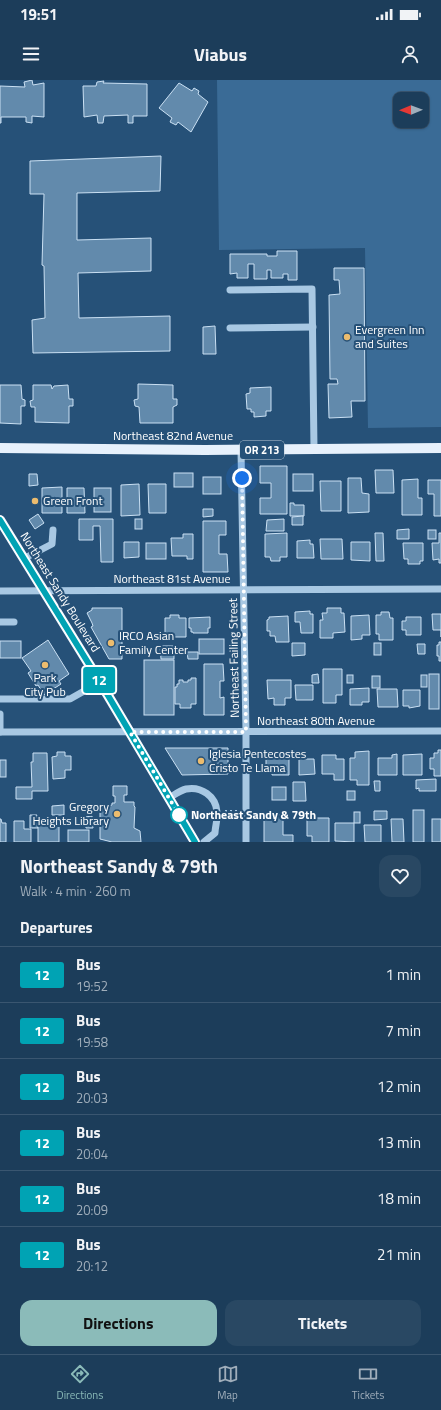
<!DOCTYPE html>
<html lang="en">
<head>
<meta charset="utf-8">
<style>
  :root { --surface:#1c3d5a; --page:#294863; --text:#f1f3f6; --muted:#a0aebb; --line:#3a5670; --accent:#8bbbb9 }
  body { margin:0; font-family:"Titillium Web",sans-serif; background:var(--page); color:var(--text); height:100vh; display:flex; flex-direction:column; font-size:15px; white-space:nowrap }
  * { box-sizing:border-box; margin:0 }
  p { font-size:13px; color:var(--muted) }
  .icon { flex:none; width:22px; height:22px; fill:none; stroke:currentColor; stroke-width:2; stroke-linecap:round; stroke-linejoin:round }
  .map { position:relative; height:762px; overflow:hidden }
  .sheet { display:flex; flex-direction:column; background:var(--surface); flex:1 }
  .sheet>* { flex:none }
  .badge { padding:0 8px; border-radius:3px; font-size:14px; line-height:26px }
  .needle { width:26px; rotate:269deg }
  .fabs { position:absolute; left:393px; top:12px; display:grid; gap:8px }
  .fabs a { display:grid; place-items:center; width:36px; height:36px; border-radius:8px; background:var(--surface); box-shadow:0 1px 3px #0004,0 0 0 1px var(--line); font-size:20px }
  .you { position:absolute; width:20px; height:20px; margin:-10px; border:3px solid #fff; border-radius:50%; background:#1a73e8; box-shadow:0 0 0 6px #1a73e833 }
  .map>.badge { position:absolute; translate:-50% -50%; box-shadow:0 0 0 2px #fff }
  h2 { padding:0 20px; font-size:15px; line-height:36px }
  .round { display:grid; place-items:center; flex:none; width:42px; height:42px; border-radius:12px; background:var(--page) }
  .summary { display:flex; align-items:center; justify-content:space-between; height:68px; padding:0 20px }
  h1 { font-size:19px; font-weight:700; line-height:30px }
  .action { display:flex; gap:8px; margin-top:auto; padding:8px 20px }
  .action a { flex:1; height:46px; border-radius:12px; background:var(--accent); color:#111; font-size:16px; font-weight:700; line-height:46px; text-align:center }
  .action a+a { background:var(--page); color:var(--text) }
  ul { padding:0; list-style:none }
  li { display:flex; align-items:center; gap:12px; height:56px; padding:0 20px; border-top:1px solid var(--line) }
  li div { flex:1 }
  li b { display:block; font-size:15px }
  li em { font-style:normal }
  li .badge { min-width:44px; font-weight:700; text-align:center }
  .status { display:flex; justify-content:space-between; align-items:center; height:28px; padding:0 20px; background:var(--surface); direction:ltr }
  .status svg { height:11px; fill:currentColor }
  header { display:flex; justify-content:space-between; align-items:center; height:52px; padding:0 20px; background:var(--surface); font-size:18px; font-weight:700 }
  .menu { display:flex; justify-content:space-around; align-items:center; height:56px; border-top:1px solid var(--line); background:var(--surface); font-size:11px; color:var(--muted) }
  .menu a { display:grid; justify-items:center; gap:2px }
  .menu .on { color:var(--accent) }
  .map>svg:first-child { display:block }
  .green { fill:#3a6b96; fill-rule:evenodd }
  .building { fill:#628aac; stroke:#cae0f3 }
  .lines { fill:none; stroke-linecap:round; stroke-linejoin:round }
  .path { stroke:#a8c8e3; stroke-width:2; stroke-dasharray:2 3; stroke-linecap:butt }
  .minor { stroke:#a8c8e3; stroke-width:7 }
  .major { stroke:#e7f1fc; stroke-width:10 }
  .line-casing { stroke:#fff; stroke-width:9 }
  .line { stroke:#00a3b4; stroke-width:6 }
  .walk { stroke:#fff; stroke-width:4; stroke-dasharray:0 7.2 }
  .poi-dot { fill:#ecbc6e; stroke:#265178; stroke-width:1.5 }
  .stop-dot { fill:#fff; stroke:#00a3b4; stroke-width:2 }
  .labels { text-anchor:middle; stroke-width:4; stroke-linejoin:round; paint-order:stroke }
  .shield { fill:#265178; stroke:#becbd6; stroke-width:1 }
  .shield-label { font-size:11px; font-weight:bold; fill:#fff }
  .poi-label { font-size:12px; fill:#fff; stroke:#265178; text-anchor:start }
  .street-label { font-size:12px; fill:#fff; stroke:#265178 }
  .stop-label { font-size:12px; font-weight:bold; fill:#fff; stroke:#265178; text-anchor:start }
</style>
</head>
<body>
<div class="status"><b>19:51</b><svg viewBox="0 0 49 12"><path d="M0 12V9h3v3zM5 12V6h3v6zM10 12V3h3v9zM15 12V0h3v12zM26 1h20v11H26zM47 4h2v5h-2z"/></svg></div>
<header><svg class="icon" aria-label="menu" viewBox="0 0 24 24"><path d="M4 6h16M4 12h16M4 18h16"/></svg>Viabus<svg class="icon" aria-label="person" viewBox="0 0 24 24"><circle cx="12" cy="8" r="4"/><path d="M4 21q1-7 8-7t8 7"/></svg></header>
<div class="map">
<svg width="441" height="762" viewBox="0 0 441 762">
  <rect width="100%" height="100%" fill="#265178"/>
  <!-- green -->
  <path class="green" d="M217,0H441V347L368,348L365,168L219,170ZM400,19H422V41H400Z"/>
  <!-- building -->
  <g class="building">
    <path d="M32,0L33,5L44,3V37L32,36V43L26,42V37H1V43H0V6L25,7L24,2Z"/>
    <path d="M104,1L103,3L147,4V36H133V43H128V35L104,36L103,43H98L97,35L84,37L83,6H96L97,2Z"/>
    <path d="M179,3L192,11L194,8L199,11L198,14L208,22L191,52L178,42L176,45L170,42L172,38L159,28Z"/>
    <path d="M161,76L160,111L77,113V160L151,158V191L78,193L79,238L170,236V271L33,273L32,240L45,238L44,186L42,185L44,114H30V81Z"/>
    <path d="M277,171H297V200H288V194H283V198H271V190H267V199H254V184H248V198H237V193L230,194V174H267V176H277Z"/>
    <path d="M334,188H364L365,321H351L352,337L329,338L328,304H338L337,299H330L329,215L340,214L339,200H334Z"/>
    <path d="M215,246L216,274H203V247Z"/>
    <path d="M138,304L173,305V319H177V325L173,327V343H140L139,327L135,326L134,320L138,319Z"/>
    <path d="M0,305H21L22,319L25,320V326H21V344L0,343Z"/>
    <path d="M33,305H51L52,309L54,306L68,305L69,319H73V326H69V343L35,342V327H31L30,321L33,320Z"/>
    <path d="M271,307V331H266V336L254,337V332H251V329H247L246,314L250,313V308Z"/>
    <path d="M260,386H287V434H260V418H271V403H260Z"/>
    <path d="M375,390H393L394,413H376Z"/>
    <rect x="174" y="393" width="19" height="14"/>
    <path d="M29,394H37L38,405L29,406Z"/>
    <rect x="293" y="394" width="20" height="17"/>
    <rect x="203" y="397" width="18" height="17"/>
    <path d="M348,398H361L362,413L369,414V432L348,433Z"/>
    <path d="M418,399V418H422V435H402V400Z"/>
    <path d="M428,400H441V436H434V414H428Z"/>
    <path d="M320,401H341V431H321Z"/>
    <path d="M139,404L140,435L121,436V405Z"/>
    <path d="M148,404H166V433H149Z"/>
    <path d="M62,407V433H42V408Z"/>
    <path d="M67,408H84L85,433H67Z"/>
    <rect x="94" y="408" width="17" height="24"/>
    <path d="M290,423H294V425H304V436H290Z"/>
    <path d="M203,429H213V436L203,437Z"/>
    <path d="M38,434L44,443L35,449L29,440Z"/>
    <path d="M303,436V445H292V437Z"/>
    <path d="M79,439H113V482H101L100,446H93V460H79Z"/>
    <rect x="135" y="439" width="7" height="10"/>
    <path d="M284,439V451H266L267,440Z"/>
    <path d="M203,441H226V455H219V474H227L228,492H203Z"/>
    <path d="M409,449V459H397V450Z"/>
    <rect x="428" y="450" width="8" height="9"/>
    <path d="M287,453V477H280V481H271L270,477H265V454Z"/>
    <path d="M375,453H383L384,481H376Z"/>
    <path d="M439,453H441V483H439V479L433,480L432,463H439Z"/>
    <path d="M183,454H193V479H187V476H172L171,458H183Z"/>
    <path d="M320,459H342L343,479H321Z"/>
    <path d="M310,460V464H313L314,478H297V461Z"/>
    <path d="M124,462H139V477L124,478Z"/>
    <path d="M351,462H370V481L351,480Z"/>
    <rect x="146" y="463" width="20" height="16"/>
    <path d="M403,463H423V481H420V484H408V479H404Z"/>
    <path d="M92,528H122V579H109L91,547L93,546L92,543L87,533L92,530Z"/>
    <path d="M327,528H341V533H344L345,552L333,553V558H320V540H323L322,533H327Z"/>
    <path d="M310,531V534H313V553H301L300,542H295V532Z"/>
    <path d="M381,532H389L390,538H393V560H379V554H376V535H381Z"/>
    <path d="M432,534H441V557V550H433Z"/>
    <path d="M170,535H179V538H186V557H165V538H170Z"/>
    <path d="M369,535L370,555H362V559L351,560V536Z"/>
    <path d="M288,536L289,562H276L275,556H270V551H267V540L269,539V537Z"/>
    <path d="M210,537V548H208V553H193V552H191V548H189V538Z"/>
    <path d="M406,537H421V555H406V550H402V541H406Z"/>
    <rect x="199" y="559" width="25" height="15"/>
    <path d="M48,560L69,594L59,601L61,604L44,615L38,605L36,606L28,593L31,591L22,578Z"/>
    <rect x="0" y="561" width="21" height="17"/>
    <path d="M439,562H441V581H439V576H437V565H439Z"/>
    <path d="M292,563H305V575L292,576Z"/>
    <rect x="374" y="563" width="7" height="12"/>
    <path d="M417,564H425V574H418Z"/>
    <path d="M160,566H174V579H161Z"/>
    <path d="M187,572H198V579H188Z"/>
    <rect x="144" y="580" width="30" height="55"/>
    <path d="M204,584H223L224,601H220V618L224,617V635H204Z"/>
    <path d="M323,589H342V615H336V623H323Z"/>
    <path d="M318,594L319,603H312V595Z"/>
    <rect x="429" y="594" width="10" height="35"/>
    <rect x="347" y="595" width="6" height="8"/>
    <rect x="421" y="595" width="6" height="12"/>
    <rect x="372" y="596" width="8" height="12"/>
    <path d="M191,598H196V624H191V628H180V624H175V607H177V604H179V600H183V602H188V600H191Z"/>
    <path d="M267,600H291V618H285V625H274V618L268,619Z"/>
    <path d="M295,605H313V620H296Z"/>
    <path d="M369,608V622H362V625H350V609Z"/>
    <path d="M377,609H397L398,627H378Z"/>
    <path d="M403,610H420V626L409,628V626H403Z"/>
    <path d="M165,668H228V694L182,695Z"/>
    <path d="M438,670H441V696H434V689H430V678H434V673H438Z"/>
    <path d="M369,671V705H357V700H350V678H355V672Z"/>
    <path d="M57,672H65V676H71V690H65V698L53,699L52,677L57,676Z"/>
    <path d="M272,672H289V695H272V690H266V677H272Z"/>
    <path d="M33,673H47L48,711H32V719H16V707H32L31,682H33Z"/>
    <path d="M397,674V695H378V678H392V675Z"/>
    <path d="M422,674V695H403V675Z"/>
    <path d="M322,675H336V679H344V700H334V694H322Z"/>
    <path d="M299,679H314L315,694L299,695Z"/>
    <rect x="0" y="680" width="6" height="17"/>
    <path d="M436,699V711H419V708L416,709V700Z"/>
    <path d="M374,701H380V711H375Z"/>
    <path d="M293,702H305L306,721H293Z"/>
    <path d="M113,706H127V715H124V722H134V726L135,727L134,748L140,751L141,762H112L100,759V728L112,725V723H115V716H113Z"/>
    <rect x="272" y="707" width="14" height="13"/>
    <rect x="347" y="711" width="8" height="9"/>
    <path d="M64,725V735H52V726Z"/>
    <rect x="413" y="730" width="11" height="32"/>
    <path d="M374,731H387V739L374,740Z"/>
    <rect x="354" y="732" width="6" height="11"/>
    <path d="M30,735H37L38,748H30Z"/>
    <path d="M264,735H283V755H293V762H264Z"/>
    <path d="M92,736L93,748H86L85,737Z"/>
    <path d="M307,738H329V762H312V756H307Z"/>
    <path d="M0,739H1L2,743H6V762H0Z"/>
    <path d="M391,739H403L404,762H392Z"/>
    <rect x="432" y="739" width="9" height="23"/>
    <path d="M14,741H24V749H31V762H14Z"/>
    <path d="M48,743H59V762H38V746H48Z"/>
    <path d="M335,743H354V762L335,761Z"/>
    <path d="M364,745H381V762H365Z"/>
    <rect x="68" y="750" width="21" height="12"/>
  </g>
  <g class="lines">
    <!-- path -->
    <path class="path" d="M225,731H237"/>
    <!-- minor -->
    <g class="minor">
      <path d="M230,210L312,209L314,369"/>
      <path d="M230,248L313,247"/>
      <path d="M241,370L246,652V762"/>
      <path d="M23,479L52,464L53,450"/>
      <path d="M0,511L441,509"/>
      <path d="M0,542H14"/>
      <path d="M0,619H70L100,602"/>
      <path d="M0,634V652"/>
      <path d="M0,652L441,651"/>
      <path d="M169,718C174,715 181,710 186,709C201,706 216,716 217,732C218,739 215,747 215,753L204,762"/>
    </g>
    <!-- major -->
    <g class="major">
      <path d="M0,368L205,370L441,368"/>
      <path d="M0,440L100,602L195,762"/>
    </g>
  </g>
  <g class="lines">
    <!-- line casing -->
    <g class="line-casing">
      <path id="line" d="M0,440L100,602L195,762"/>
    </g>
    <!-- line -->
    <use href="#line" class="line"/>
    <!-- walk -->
    <path class="walk" d="M179,735L130,652H246L242,398"/>
  </g>
  <!-- markers -->
  <g class="poi-dot">
    <circle cx="347" cy="257" r="4"/>
    <circle cx="35" cy="421" r="4"/>
    <circle cx="111" cy="563" r="4"/>
    <circle cx="45" cy="585" r="4"/>
    <circle cx="201" cy="681" r="4"/>
    <circle cx="117" cy="734" r="4"/>
  </g>
  <circle class="stop-dot" cx="179" cy="735" r="8"/>
  <g class="labels">
    <!-- shield labels -->
    <rect class="shield" x="240" y="361" width="44" height="18" rx="3"/>
    <g class="shield-label">
      <text x="262" y="374">OR 213</text>
    </g>
    <!-- poi labels -->
    <g class="poi-label">
      <text x="355" y="254">Evergreen Inn<tspan x="355" dy="14">and Suites</tspan></text>
      <text x="43" y="425">Green Front</text>
      <text x="119" y="560">IRCO Asian<tspan x="119" dy="14">Family Center</tspan></text>
      <text x="45" y="602" text-anchor="middle">Park<tspan x="45" dy="14">City Pub</tspan></text>
      <text x="209" y="678">Iglesia Pentecostes<tspan x="209" dy="14">Cristo Te Llama</tspan></text>
      <text x="109" y="731" text-anchor="end">Gregory<tspan x="109" dy="14">Heights Library</tspan></text>
    </g>
    <!-- street labels -->
    <g class="street-label">
      <text x="173" y="360">Northeast 82nd Avenue</text>
      <text x="172" y="503">Northeast 81st Avenue</text>
      <text transform="translate(60 512) rotate(58)" y="4">Northeast Sandy Boulevard</text>
      <text transform="translate(234 578) rotate(-91)" y="4">Northeast Failing Street</text>
      <text x="316" y="645">Northeast 80th Avenue</text>
    </g>
    <!-- stop labels -->
    <g class="stop-label">
      <text x="191" y="739">Northeast Sandy &amp; 79th</text>
    </g>
  </g>
</svg>
<div class="fabs">
<a><svg class="needle" viewBox="-14 -14 28 28"><path d="M0-13l5 13h-10z" fill="#e53935"/><path d="M0 13l5-13h-10z" fill="#a0aebb"/></svg></a>
</div>
<div class="you" style="left:242px;top:398px"></div>
<b class="badge" style="left:99px;top:600px;background:#00a3b4;color:#fff">12</b>
</div>
<section class="sheet">
<div class="summary"><div><h1>Northeast Sandy &amp; 79th</h1><p>Walk · 4 min · 260 m</p></div><a class="round"><svg class="icon" aria-label="heart" viewBox="0 0 24 24"><path d="M12 20l-8-8c-3-5 5-10 8-4 3-6 11-1 8 4z"/></svg></a></div>
<h2>Departures</h2>
<ul>
<li><span class="badge" style="background:#00a3b4;color:#fff">12</span><div><b>Bus</b><p>19:52</p></div><em>1 min</em></li>
<li><span class="badge" style="background:#00a3b4;color:#fff">12</span><div><b>Bus</b><p>19:58</p></div><em>7 min</em></li>
<li><span class="badge" style="background:#00a3b4;color:#fff">12</span><div><b>Bus</b><p>20:03</p></div><em>12 min</em></li>
<li><span class="badge" style="background:#00a3b4;color:#fff">12</span><div><b>Bus</b><p>20:04</p></div><em>13 min</em></li>
<li><span class="badge" style="background:#00a3b4;color:#fff">12</span><div><b>Bus</b><p>20:09</p></div><em>18 min</em></li>
<li><span class="badge" style="background:#00a3b4;color:#fff">12</span><div><b>Bus</b><p>20:12</p></div><em>21 min</em></li>
</ul>
<div class="action"><a>Directions</a><a>Tickets</a></div>
</section>
<nav class="menu">
<a class="on"><svg class="icon" aria-label="directions" viewBox="0 0 24 24"><path d="M12 3l9 9-9 9-9-9zM9 14v-3h6M13 9l2 2-2 2"/></svg>Directions</a>
<a><svg class="icon" aria-label="map" viewBox="0 0 24 24"><path d="M3 6l6-2 6 2 6-2v14l-6 2-6-2-6 2zM9 4v14M15 6v14"/></svg>Map</a>
<a><svg class="icon" aria-label="tickets" viewBox="0 0 24 24"><path d="M3 7h18v10H3zM15 7v10"/></svg>Tickets</a>
</nav>
</body>
</html>
